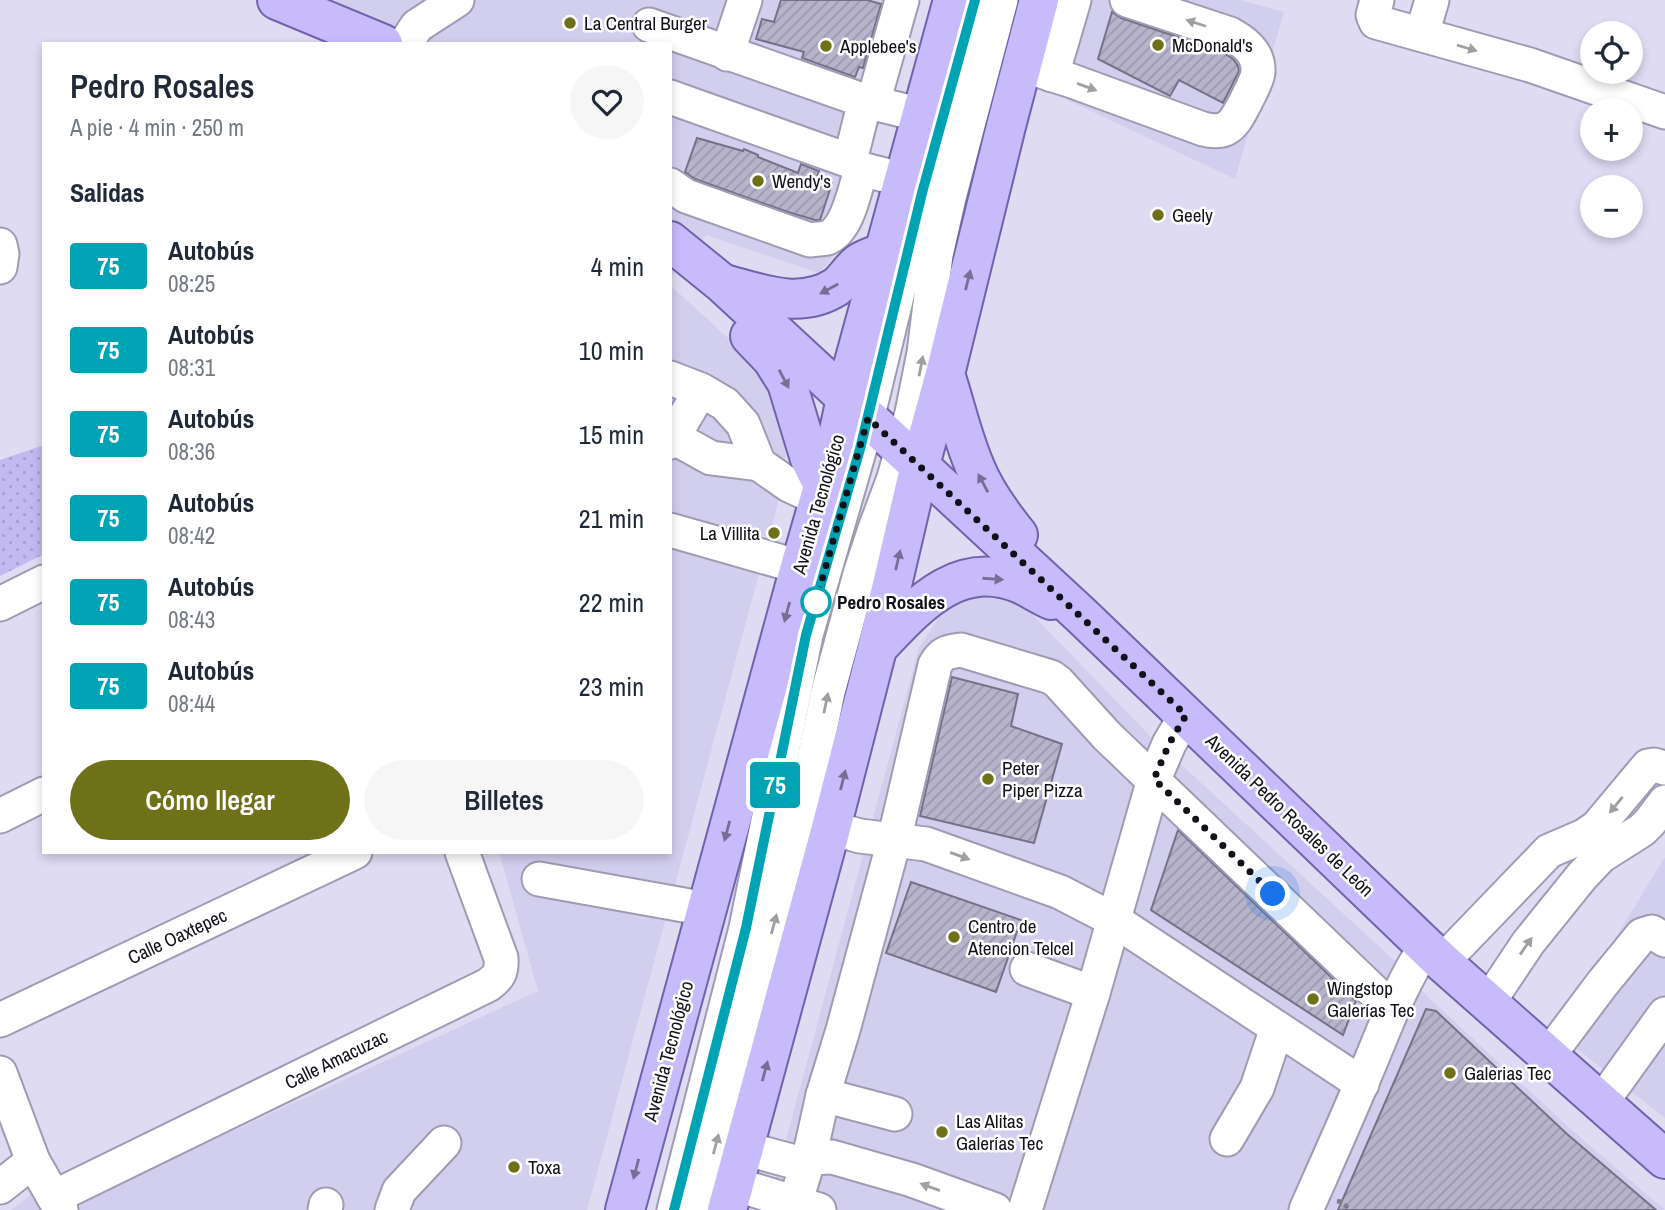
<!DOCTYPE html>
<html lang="es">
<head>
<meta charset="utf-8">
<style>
  :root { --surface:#fff; --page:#f6f6f7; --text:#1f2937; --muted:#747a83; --accent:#6e7117 }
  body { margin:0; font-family:"Archivo Narrow",sans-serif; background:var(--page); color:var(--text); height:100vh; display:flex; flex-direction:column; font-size:26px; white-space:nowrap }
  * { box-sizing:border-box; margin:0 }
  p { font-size:23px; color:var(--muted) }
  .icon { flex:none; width:38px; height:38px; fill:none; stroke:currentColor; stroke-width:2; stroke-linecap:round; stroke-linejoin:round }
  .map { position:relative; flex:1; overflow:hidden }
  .side { position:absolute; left:42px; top:42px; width:630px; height:812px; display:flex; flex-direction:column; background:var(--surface); border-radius:0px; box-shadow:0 4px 10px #0003 }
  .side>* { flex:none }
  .badge { padding:0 14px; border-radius:5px; font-size:24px; line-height:46px }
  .tools { position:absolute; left:1580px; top:21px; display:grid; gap:14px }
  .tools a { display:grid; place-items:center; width:63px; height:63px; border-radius:50%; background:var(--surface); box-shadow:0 4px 10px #0003; font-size:35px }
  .you { position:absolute; width:35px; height:35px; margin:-18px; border:5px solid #fff; border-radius:50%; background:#1a73e8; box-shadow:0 0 0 10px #1a73e833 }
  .map>.badge { position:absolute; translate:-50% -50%; box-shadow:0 0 0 4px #fff }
  h2 { padding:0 28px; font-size:26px; line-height:63px }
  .round { display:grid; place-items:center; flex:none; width:74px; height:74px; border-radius:37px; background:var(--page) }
  .summary { display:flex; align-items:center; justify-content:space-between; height:119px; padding:0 28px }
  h1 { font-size:33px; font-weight:600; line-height:52px }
  .action { display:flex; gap:14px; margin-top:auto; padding:14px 28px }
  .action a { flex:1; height:80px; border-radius:42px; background:var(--accent); color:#fff; font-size:28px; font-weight:600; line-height:80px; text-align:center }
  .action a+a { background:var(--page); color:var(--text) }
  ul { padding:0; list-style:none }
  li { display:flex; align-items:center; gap:21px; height:84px; padding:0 28px }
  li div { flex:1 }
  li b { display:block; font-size:26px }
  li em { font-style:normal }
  li .badge { min-width:77px; font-weight:700; text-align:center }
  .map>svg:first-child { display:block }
  .built { fill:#d2ceed }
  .grass { fill:url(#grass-dots) }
  .building { fill:url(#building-hatch); stroke:#757288; stroke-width:2 }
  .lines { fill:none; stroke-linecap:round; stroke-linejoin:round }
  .minor-casing { stroke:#9e9bb2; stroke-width:37 }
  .major-casing { stroke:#7162ab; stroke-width:42 }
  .path { stroke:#7d7b8b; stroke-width:4.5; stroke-dasharray:5 3.5; stroke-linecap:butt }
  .minor { stroke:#fff; stroke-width:33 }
  .major { stroke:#c8bbfb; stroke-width:38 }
  .oneway { fill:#a0a0a3 }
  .oneway2 { fill:#766e95 }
  .line-casing { stroke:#fff; stroke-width:16 }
  .line { stroke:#00a3b4; stroke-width:10 }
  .walk { stroke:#121119; stroke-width:7; stroke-dasharray:0 12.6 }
  .poi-dot { fill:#6e7117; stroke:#fff; stroke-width:2.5 }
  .stop-dot { fill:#fff; stroke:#00a3b4; stroke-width:3.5 }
  .labels { text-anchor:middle; stroke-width:5; stroke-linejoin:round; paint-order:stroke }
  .poi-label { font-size:19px; fill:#121119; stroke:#fff; text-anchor:start }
  .street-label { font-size:19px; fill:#121119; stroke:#fff }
  .stop-label { font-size:19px; font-weight:bold; fill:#121119; stroke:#fff; text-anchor:start }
</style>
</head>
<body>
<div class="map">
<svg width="1665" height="1210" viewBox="0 0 1665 1210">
  <defs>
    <pattern id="grass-dots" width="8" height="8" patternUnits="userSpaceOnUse" patternTransform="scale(1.75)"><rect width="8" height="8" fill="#c2b9f0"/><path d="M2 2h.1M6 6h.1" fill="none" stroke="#a69ecd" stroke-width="1.8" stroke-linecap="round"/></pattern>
    <pattern id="building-hatch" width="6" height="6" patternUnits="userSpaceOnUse" patternTransform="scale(1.75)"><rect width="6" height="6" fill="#b6b3ca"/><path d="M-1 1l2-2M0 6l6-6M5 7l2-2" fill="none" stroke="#9b99ad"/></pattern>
  </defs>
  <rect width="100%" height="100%" fill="#dedbf3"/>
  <!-- built -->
  <g class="built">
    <path d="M336,0H915L843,246L819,273L706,235L670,278V44H319Z"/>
    <path d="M1086,0H1240L1284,12L1235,179L1057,95Z"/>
    <path d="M670,285L739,348L766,386L781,424L786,455L780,496L587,1210H11L39,1189L86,1198L538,991L499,852H670Z"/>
    <path d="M981,594L1001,596L1015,603L1032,614L1149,735L1397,963L1430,999L1574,1132L1665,1210H767L919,648L942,613L962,600Z"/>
    <path d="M1665,857V1118L1557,1033Z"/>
  </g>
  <!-- grass -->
  <path class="grass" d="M44,445V554L0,576V460Z"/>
  <!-- building -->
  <g class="building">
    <path d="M781,0H867L881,4L863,68L859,67L855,77L802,58L804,52L756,39L762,19L774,22Z"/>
    <path d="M1112,12L1121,18L1222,52L1233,59L1238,66L1239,71L1223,103L1179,80L1170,96L1098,59Z"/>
    <path d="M697,138L743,151L744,149L758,155V157L798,173L801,164L819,171L817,177L832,183L820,220H815L788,212L695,179L685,172Z"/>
    <path d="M952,677L1018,694L1011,726L1062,744L1034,843L920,816Z"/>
    <path d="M1178,830L1356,1001L1343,1035L1151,910Z"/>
    <path d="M911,882L1021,920L996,992L886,953Z"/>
    <path d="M1426,1009L1436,1011L1567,1134L1656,1210H1338Z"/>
  </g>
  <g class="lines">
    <!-- minor casing -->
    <g class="minor-casing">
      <g id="minor">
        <path d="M1377,0L1373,15L1376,22L1530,65L1665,112"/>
        <path d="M649,25L865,101L922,115"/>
        <path d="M1422,34L1432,0"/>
        <path d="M405,44L417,26L457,0"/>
        <path d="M727,54L745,0"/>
        <path d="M1022,65L1072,81L1203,129C1211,131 1218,132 1225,129C1235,124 1240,112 1245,103C1249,94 1257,82 1258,72C1259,53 1245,42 1230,34L1127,0"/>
        <path d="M1052,75L1074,0"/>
        <path d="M670,97L850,161L861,169L904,180"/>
        <path d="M873,103L902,0"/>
        <path d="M850,161L865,101"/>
        <path d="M670,185L686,196L810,240C815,239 822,239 827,238C848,230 855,189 861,169"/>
        <path d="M0,245L2,254L0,267"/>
        <path d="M670,378L701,390L670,442"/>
        <path d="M701,390L725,404L743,424L759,464"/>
        <path d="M670,433L673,437L711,458L759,464L789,485L819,499"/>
        <path d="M670,530L800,567"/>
        <path d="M0,604L44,582"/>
        <path d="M0,816L44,794"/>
        <path d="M831,828L860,836L926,844L1060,892L1114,920L1362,1084"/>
        <path d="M539,879L706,909"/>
        <path d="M1442,962L1549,851L1584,836L1597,827L1648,766L1654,765L1665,768"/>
        <path d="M1027,969L1093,993"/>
        <path d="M1488,1003L1528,943L1582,876L1601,856L1642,830L1650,822L1665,802"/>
        <path d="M0,1020L355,852"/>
        <path d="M1548,1056L1602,984L1642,935L1652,932L1665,940"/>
        <path d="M0,1073L33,1161L61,1210"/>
        <path d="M823,1095L895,1114"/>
        <path d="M1601,1103L1665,1014"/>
        <path d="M1227,1139L1257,1088L1277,1028"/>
        <path d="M743,1148L795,1162L809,1158L832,1157L912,1180L995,1210"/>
        <path d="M734,1184L819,1210"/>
        <path d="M0,1187L33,1161"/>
        <path d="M54,1197L488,985C499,977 502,972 501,958L462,852"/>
        <path d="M325,1210L326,1205"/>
        <path d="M392,1210L399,1191L444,1143"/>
        <path d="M674,1210L746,928L806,635L860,448L922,193L975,0"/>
        <path d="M698,1210L802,818L828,692L860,574L875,529L894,478L912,413L924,353L936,255L949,197L1001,0"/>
        <path d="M793,1210L809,1158L823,1095L843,1030L894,841L935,665C942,652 948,652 961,650L1051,677L1058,682L1107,736L1392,1009"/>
        <path d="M1025,1210L1093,993L1154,779L1169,744L1186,715"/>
        <path d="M1306,1210C1325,1167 1344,1125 1362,1082C1382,1036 1398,988 1426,946"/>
      </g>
    </g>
    <!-- major casing -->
    <g class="major-casing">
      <g id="major">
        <path d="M277,0L383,44"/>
        <path d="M670,241L723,284L1082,616L1442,962L1665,1159"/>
        <path d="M728,285C764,295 802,309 836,287C845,280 850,270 859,263C866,258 877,255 884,252"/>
        <path d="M750,336L772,359L787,383L810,459L823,485"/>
        <path d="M945,374C955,404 962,437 975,467C985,492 1001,514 1018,535"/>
        <path d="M878,647C918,605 958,558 1021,584C1031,589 1041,595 1051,600"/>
        <path d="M625,1210L800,567L839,431L853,366L953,0"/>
        <path d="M727,1210L831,828L877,649L920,465L945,374L1006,126L1039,0"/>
      </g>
    </g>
    <!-- path -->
    <path class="path" d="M1337,1201L1342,1202L1350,1210"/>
    <!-- minor -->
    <use href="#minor" class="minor"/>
    <!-- major -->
    <use href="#major" class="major"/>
  </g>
  <!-- one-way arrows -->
  <defs><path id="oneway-solid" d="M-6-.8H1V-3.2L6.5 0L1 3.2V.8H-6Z" transform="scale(1.75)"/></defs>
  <g class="oneway">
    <use href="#oneway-solid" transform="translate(1196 23) rotate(-162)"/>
    <use href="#oneway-solid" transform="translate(1467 48) rotate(16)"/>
    <use href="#oneway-solid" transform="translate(1087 87) rotate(20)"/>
    <use href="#oneway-solid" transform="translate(921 366) rotate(-79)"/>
    <use href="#oneway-solid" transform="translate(826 703) rotate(-78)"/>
    <use href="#oneway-solid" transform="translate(1616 805) rotate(129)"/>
    <use href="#oneway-solid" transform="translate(960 856) rotate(20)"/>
    <use href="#oneway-solid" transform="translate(774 924) rotate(-75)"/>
    <use href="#oneway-solid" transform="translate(1526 946) rotate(-55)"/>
    <use href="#oneway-solid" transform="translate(716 1144) rotate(-75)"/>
    <use href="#oneway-solid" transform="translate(930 1187) rotate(-160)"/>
  </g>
  <g class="oneway2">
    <use href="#oneway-solid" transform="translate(968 280) rotate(-76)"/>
    <use href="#oneway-solid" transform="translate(829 289) rotate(152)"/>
    <use href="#oneway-solid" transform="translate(784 379) rotate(62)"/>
    <use href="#oneway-solid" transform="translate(983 483) rotate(-118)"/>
    <use href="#oneway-solid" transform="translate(898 560) rotate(-77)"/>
    <use href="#oneway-solid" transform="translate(993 579) rotate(4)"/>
    <use href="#oneway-solid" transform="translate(787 612) rotate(105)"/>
    <use href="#oneway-solid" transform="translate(843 780) rotate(-76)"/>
    <use href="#oneway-solid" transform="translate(727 831) rotate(105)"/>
    <use href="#oneway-solid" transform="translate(765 1071) rotate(-75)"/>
    <use href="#oneway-solid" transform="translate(636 1169) rotate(105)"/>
  </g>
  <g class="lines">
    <!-- line casing -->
    <g class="line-casing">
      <path id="line" d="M674,1210L746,928L806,635L860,449L922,193L975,0"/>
    </g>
    <!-- line -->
    <use href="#line" class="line"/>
    <!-- walk -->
    <path class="walk" d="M816,602L814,608L868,418L1186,715L1169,744L1154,779L1273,894"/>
  </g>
  <!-- markers -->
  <g class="poi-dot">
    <circle cx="570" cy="23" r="7"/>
    <circle cx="1158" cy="45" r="7"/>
    <circle cx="826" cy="46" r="7"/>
    <circle cx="758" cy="181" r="7"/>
    <circle cx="1158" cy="215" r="7"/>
    <circle cx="774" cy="533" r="7"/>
    <circle cx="988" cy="779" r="7"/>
    <circle cx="954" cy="937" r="7"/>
    <circle cx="1313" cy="999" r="7"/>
    <circle cx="1450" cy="1073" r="7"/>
    <circle cx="942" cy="1132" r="7"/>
    <circle cx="514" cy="1167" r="7"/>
  </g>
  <circle class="stop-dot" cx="816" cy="602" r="14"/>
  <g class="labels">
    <!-- poi labels -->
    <g class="poi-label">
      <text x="584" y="30">La Central Burger</text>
      <text x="1172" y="52">McDonald's</text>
      <text x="840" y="53">Applebee's</text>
      <text x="772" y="188">Wendy's</text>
      <text x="1172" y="222">Geely</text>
      <text x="760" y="540" text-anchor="end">La Villita</text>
      <text x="1002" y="775">Peter<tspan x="1002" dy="22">Piper Pizza</tspan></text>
      <text x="968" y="933">Centro de<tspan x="968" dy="22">Atencion Telcel</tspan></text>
      <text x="1327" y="995">Wingstop<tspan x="1327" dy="22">Galerías Tec</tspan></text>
      <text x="1464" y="1080">Galerias Tec</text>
      <text x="956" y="1128">Las Alitas<tspan x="956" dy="22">Galerías Tec</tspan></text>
      <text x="528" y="1174">Toxa</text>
    </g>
    <!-- street labels -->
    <g class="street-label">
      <text transform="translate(818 504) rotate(-74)" y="7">Avenida Tecnológico</text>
      <text transform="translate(1290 815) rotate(44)" y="7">Avenida Pedro Rosales de León</text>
      <text transform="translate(177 936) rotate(-25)" y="7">Calle Oaxtepec</text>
      <text transform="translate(668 1051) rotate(-75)" y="7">Avenida Tecnológico</text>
      <text transform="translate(336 1059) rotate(-26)" y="7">Calle Amacuzac</text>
    </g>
    <!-- stop labels -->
    <g class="stop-label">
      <text x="837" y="609">Pedro Rosales</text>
    </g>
  </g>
</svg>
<div class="tools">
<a><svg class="icon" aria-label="locate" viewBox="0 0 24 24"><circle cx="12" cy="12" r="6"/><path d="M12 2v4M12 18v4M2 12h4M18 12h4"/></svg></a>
<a>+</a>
<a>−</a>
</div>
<div class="you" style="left:1273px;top:894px"></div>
<b class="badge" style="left:775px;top:785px;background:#00a3b4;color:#fff">75</b>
<section class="side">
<div class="summary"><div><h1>Pedro Rosales</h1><p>A pie · 4 min · 250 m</p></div><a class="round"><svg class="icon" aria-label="heart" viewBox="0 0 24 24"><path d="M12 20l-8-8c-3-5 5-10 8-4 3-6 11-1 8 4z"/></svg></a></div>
<h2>Salidas</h2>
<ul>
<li><span class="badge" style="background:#00a3b4;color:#fff">75</span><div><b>Autobús</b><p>08:25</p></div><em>4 min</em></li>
<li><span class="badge" style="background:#00a3b4;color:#fff">75</span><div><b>Autobús</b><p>08:31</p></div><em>10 min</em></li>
<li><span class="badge" style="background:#00a3b4;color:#fff">75</span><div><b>Autobús</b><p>08:36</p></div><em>15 min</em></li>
<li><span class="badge" style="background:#00a3b4;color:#fff">75</span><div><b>Autobús</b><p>08:42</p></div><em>21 min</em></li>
<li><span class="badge" style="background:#00a3b4;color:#fff">75</span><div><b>Autobús</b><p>08:43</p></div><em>22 min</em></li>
<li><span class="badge" style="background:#00a3b4;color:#fff">75</span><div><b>Autobús</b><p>08:44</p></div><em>23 min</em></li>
</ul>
<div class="action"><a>Cómo llegar</a><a>Billetes</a></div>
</section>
</div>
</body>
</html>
